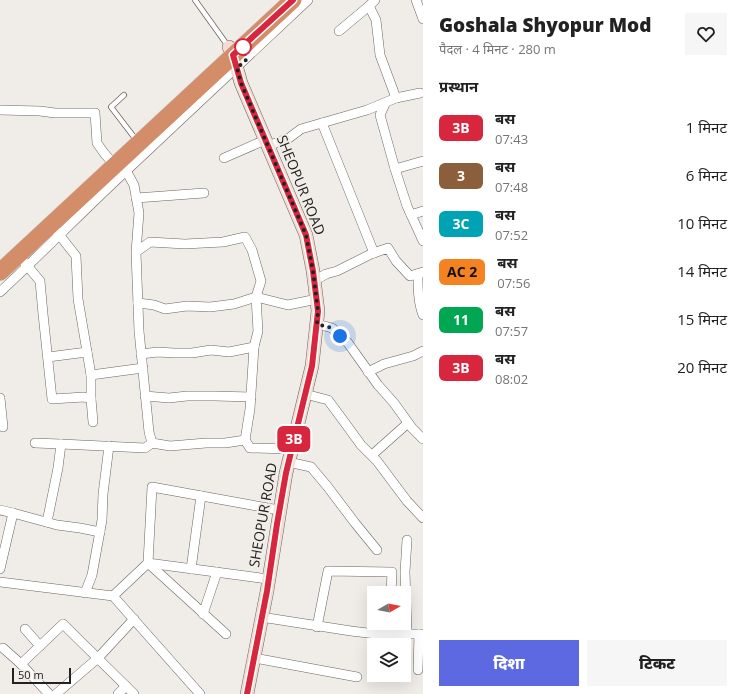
<!DOCTYPE html>
<html lang="hi">
<head>
<meta charset="utf-8">
<style>
  :root { --surface:#fff; --page:#f6f6f6; --text:#222; --muted:#767676; --accent:#5c69e0 }
  body { margin:0; font-family:"Open Sans","Noto Sans Devanagari",sans-serif; background:var(--page); color:var(--text); height:100vh; display:flex; flex-direction:column; font-size:15px; white-space:nowrap }
  * { box-sizing:border-box; margin:0 }
  p { font-size:13px; color:var(--muted) }
  .icon { flex:none; width:22px; height:22px; fill:none; stroke:currentColor; stroke-width:2; stroke-linecap:round; stroke-linejoin:round }
  .map { position:relative; flex:1; overflow:hidden }
  .details { display:flex; flex-direction:column; background:var(--surface); width:320px }
  .details>* { flex:none }
  .badge { padding:0 8px; border-radius:6px; font-size:14px; line-height:26px }
  .needle { width:26px; rotate:81deg }
  .tools { position:absolute; left:367px; top:586px; display:grid; gap:8px }
  .tools a { display:grid; place-items:center; width:44px; height:44px; border-radius:0px; background:var(--surface); box-shadow:0 4px 16px #0002; font-size:20px }
  .scale { position:absolute; left:12px; bottom:10px; width:59px; box-sizing:border-box; padding-left:4px; border:2px solid #242221; border-top:0; font-size:11px; line-height:14px; white-space:nowrap; color:#242221; -webkit-text-stroke:3px #f0ece7; paint-order:stroke }
  .you { position:absolute; width:20px; height:20px; margin:-10px; border:3px solid #fff; border-radius:50%; background:#1a73e8; box-shadow:0 0 0 6px #1a73e833 }
  .map>.badge { position:absolute; translate:-50% -50%; box-shadow:0 0 0 2px #fff }
  h2 { padding:0 16px; font-size:15px; line-height:36px }
  .round { display:grid; place-items:center; flex:none; width:42px; height:42px; border-radius:0px; background:var(--page) }
  .headline { display:flex; align-items:center; justify-content:space-between; height:68px; padding:0 16px }
  h1 { font-size:19px; font-weight:800; line-height:30px }
  .primary-button { display:flex; gap:8px; margin-top:auto; padding:8px 16px }
  .primary-button a { flex:1; height:46px; border-radius:0px; background:var(--accent); color:#fff; font-size:16px; font-weight:800; line-height:46px; text-align:center }
  .primary-button a+a { background:var(--page); color:var(--text) }
  ul { padding:0; list-style:none }
  li { display:flex; align-items:center; gap:12px; height:48px; padding:0 16px }
  li div { flex:1 }
  li b { display:block; font-size:15px }
  li em { font-style:normal }
  li .badge { min-width:44px; font-weight:700; text-align:center }
  main { display:flex; flex:1; min-height:0 }
  .map>svg:first-child { display:block }
  .lines { fill:none; stroke-linecap:round; stroke-linejoin:round }
  .lane-casing { stroke:#6a6662; stroke-width:6 }
  .street-casing { stroke:#6a6662; stroke-width:10 }
  .secondary-casing { stroke:#6a6662; stroke-width:14 }
  .highway-casing { stroke:#cacaca; stroke-width:18 }
  .lane { stroke:#fff; stroke-width:4.5 }
  .street { stroke:#fff; stroke-width:9 }
  .secondary { stroke:#f2ddd2; stroke-width:13 }
  .highway { stroke:#d38d69; stroke-width:17 }
  .line-casing { stroke:#fff; stroke-width:9 }
  .line { stroke:#d7263d; stroke-width:6 }
  .walk { stroke:#242221; stroke-width:4; stroke-dasharray:0 7.2 }
  .stop-dot { fill:#fff; stroke:#d7263d; stroke-width:2 }
  .labels { text-anchor:middle; stroke-width:4; stroke-linejoin:round; paint-order:stroke }
  .street-label { font-size:14px; fill:#242221; stroke:#f0ece7 }
</style>
</head>
<body>
<main>
<div class="map">
<svg width="423" height="694" viewBox="0 0 423 694">
  <rect width="100%" height="100%" fill="#f0ece7"/>
  <g class="lines">
    <!-- lane casing -->
    <g class="lane-casing">
      <g id="lane">
        <path d="M195,0L228,46"/>
        <path d="M124,95L111,107L134,137"/>
      </g>
    </g>
    <!-- street casing -->
    <g class="street-casing">
      <g id="street">
        <path d="M416,0L423,19"/>
        <path d="M339,31L369,6"/>
        <path d="M396,98L420,93"/>
        <path d="M385,104L380,115L395,169L407,206L423,241"/>
        <path d="M0,110L40,111L55,113H95L97,143L104,153L110,160"/>
        <path d="M322,123L374,253"/>
        <path d="M268,146L289,138L301,129L367,110L396,98L380,55L376,20L369,6L375,0"/>
        <path d="M224,158L265,140"/>
        <path d="M120,160L134,185L139,213L136,252L139,331L149,432L152,443L170,446L206,443H225L245,440L250,409L254,347L258,331L256,297L261,281L252,250L245,237L223,242L185,244L150,242L136,252"/>
        <path d="M395,169L423,161"/>
        <path d="M136,198L204,193"/>
        <path d="M411,215L423,211"/>
        <path d="M57,232L76,256L78,299L91,375V399"/>
        <path d="M24,262L40,281L43,314L50,380L52,399L84,397L91,399L93,422"/>
        <path d="M418,274C418,288 418,302 423,315"/>
        <path d="M314,281L326,274L337,271L371,254L388,248L396,261L410,276L423,272"/>
        <path d="M0,292C43,252 84,210 127,170C187,113 248,57 308,0"/>
        <path d="M138,303L154,305L165,309L187,306L210,307L234,304L256,297L288,305L317,299"/>
        <path d="M317,324L332,328L348,343L378,385L394,403L412,428L423,439"/>
        <path d="M141,354L158,352L174,353H192L211,350L229,352L254,347"/>
        <path d="M48,357L87,352"/>
        <path d="M368,372L384,364L413,356L423,351"/>
        <path d="M91,375L143,368"/>
        <path d="M305,394L328,400L345,423L361,445L377,461L407,501L423,518"/>
        <path d="M145,396L169,398L187,396H215L251,397"/>
        <path d="M0,398L3,427"/>
        <path d="M245,440L250,448L292,449"/>
        <path d="M35,443L61,444L145,448L152,443"/>
        <path d="M372,455L408,423"/>
        <path d="M288,462L311,467L327,486L355,523L377,550"/>
        <path d="M0,510L13,513L0,569"/>
        <path d="M13,513L57,525L80,528L100,532"/>
        <path d="M47,522L58,468L61,444"/>
        <path d="M191,569L201,496"/>
        <path d="M268,579L148,563L152,487L279,510"/>
        <path d="M0,582L113,596L200,694"/>
        <path d="M85,593L92,575L102,520L103,494L109,446"/>
        <path d="M113,596L148,563L226,634"/>
        <path d="M203,614L217,572"/>
        <path d="M261,617L351,631L376,634H423"/>
        <path d="M317,627L328,571L392,572L391,593"/>
        <path d="M25,629L40,646"/>
        <path d="M388,634L389,623"/>
        <path d="M407,634L405,572L407,540"/>
        <path d="M3,648L21,664"/>
        <path d="M254,658L357,677"/>
        <path d="M418,670L419,634"/>
        <path d="M49,694L21,664L63,624L134,694"/>
        <path d="M56,694L98,658L134,619"/>
        <path d="M118,694L126,686"/>
      </g>
    </g>
    <!-- secondary casing -->
    <g class="secondary-casing">
      <path id="secondary" d="M229,47L233,55L241,83L306,235L313,271L318,311L312,366L286,473L267,591L247,694"/>
    </g>
    <!-- highway casing -->
    <g class="highway-casing">
      <path id="highway" d="M0,272L293,0"/>
    </g>
    <!-- lane -->
    <use href="#lane" class="lane"/>
    <!-- street -->
    <use href="#street" class="street"/>
    <!-- secondary -->
    <use href="#secondary" class="secondary"/>
    <!-- highway -->
    <use href="#highway" class="highway"/>
  </g>
  <g class="lines">
    <!-- line casing -->
    <g class="line-casing">
      <path id="line" d="M247,694L267,591L277,524L286,473L312,366L318,311L313,271L306,235L241,83L233,55L293,0"/>
    </g>
    <!-- line -->
    <use href="#line" class="line"/>
    <!-- walk -->
    <path class="walk" d="M243,47L247,59L237,68L241,83L306,235L313,271L318,311L317,324L332,328L340,336"/>
  </g>
  <!-- markers -->
  <circle class="stop-dot" cx="243" cy="47" r="8"/>
  <g class="labels">
    <!-- street labels -->
    <g class="street-label">
      <text transform="translate(301 185) rotate(68)" y="5">SHEOPUR ROAD</text>
      <text transform="translate(263 515) rotate(-80)" y="5">SHEOPUR ROAD</text>
    </g>
  </g>
</svg>
<div class="tools">
<a><svg class="needle" viewBox="-14 -14 28 28"><path d="M0-13l5 13h-10z" fill="#e53935"/><path d="M0 13l5-13h-10z" fill="#767676"/></svg></a>
<a><svg class="icon" aria-label="layers" viewBox="0 0 24 24"><path d="M12 4l9 5-9 5-9-5zM3 14l9 5 9-5"/></svg></a>
</div>
<div class="scale">50 m</div>
<div class="you" style="left:340px;top:336px"></div>
<b class="badge" style="left:294px;top:439px;background:#d7263d;color:#fff">3B</b>
</div>
<section class="details">
<div class="headline"><div><h1>Goshala Shyopur Mod</h1><p>पैदल · 4 मिनट · 280 m</p></div><a class="round"><svg class="icon" aria-label="heart" viewBox="0 0 24 24"><path d="M12 20l-8-8c-3-5 5-10 8-4 3-6 11-1 8 4z"/></svg></a></div>
<h2>प्रस्थान</h2>
<ul>
<li><span class="badge" style="background:#d7263d;color:#fff">3B</span><div><b>बस</b><p>07:43</p></div><em>1 मिनट</em></li>
<li><span class="badge" style="background:#8b5e3c;color:#fff">3</span><div><b>बस</b><p>07:48</p></div><em>6 मिनट</em></li>
<li><span class="badge" style="background:#00a3b4;color:#fff">3C</span><div><b>बस</b><p>07:52</p></div><em>10 मिनट</em></li>
<li><span class="badge" style="background:#f58220;color:#111">AC 2</span><div><b>बस</b><p>07:56</p></div><em>14 मिनट</em></li>
<li><span class="badge" style="background:#00a651;color:#fff">11</span><div><b>बस</b><p>07:57</p></div><em>15 मिनट</em></li>
<li><span class="badge" style="background:#d7263d;color:#fff">3B</span><div><b>बस</b><p>08:02</p></div><em>20 मिनट</em></li>
</ul>
<div class="primary-button"><a>दिशा</a><a>टिकट</a></div>
</section>
</main>
</body>
</html>
